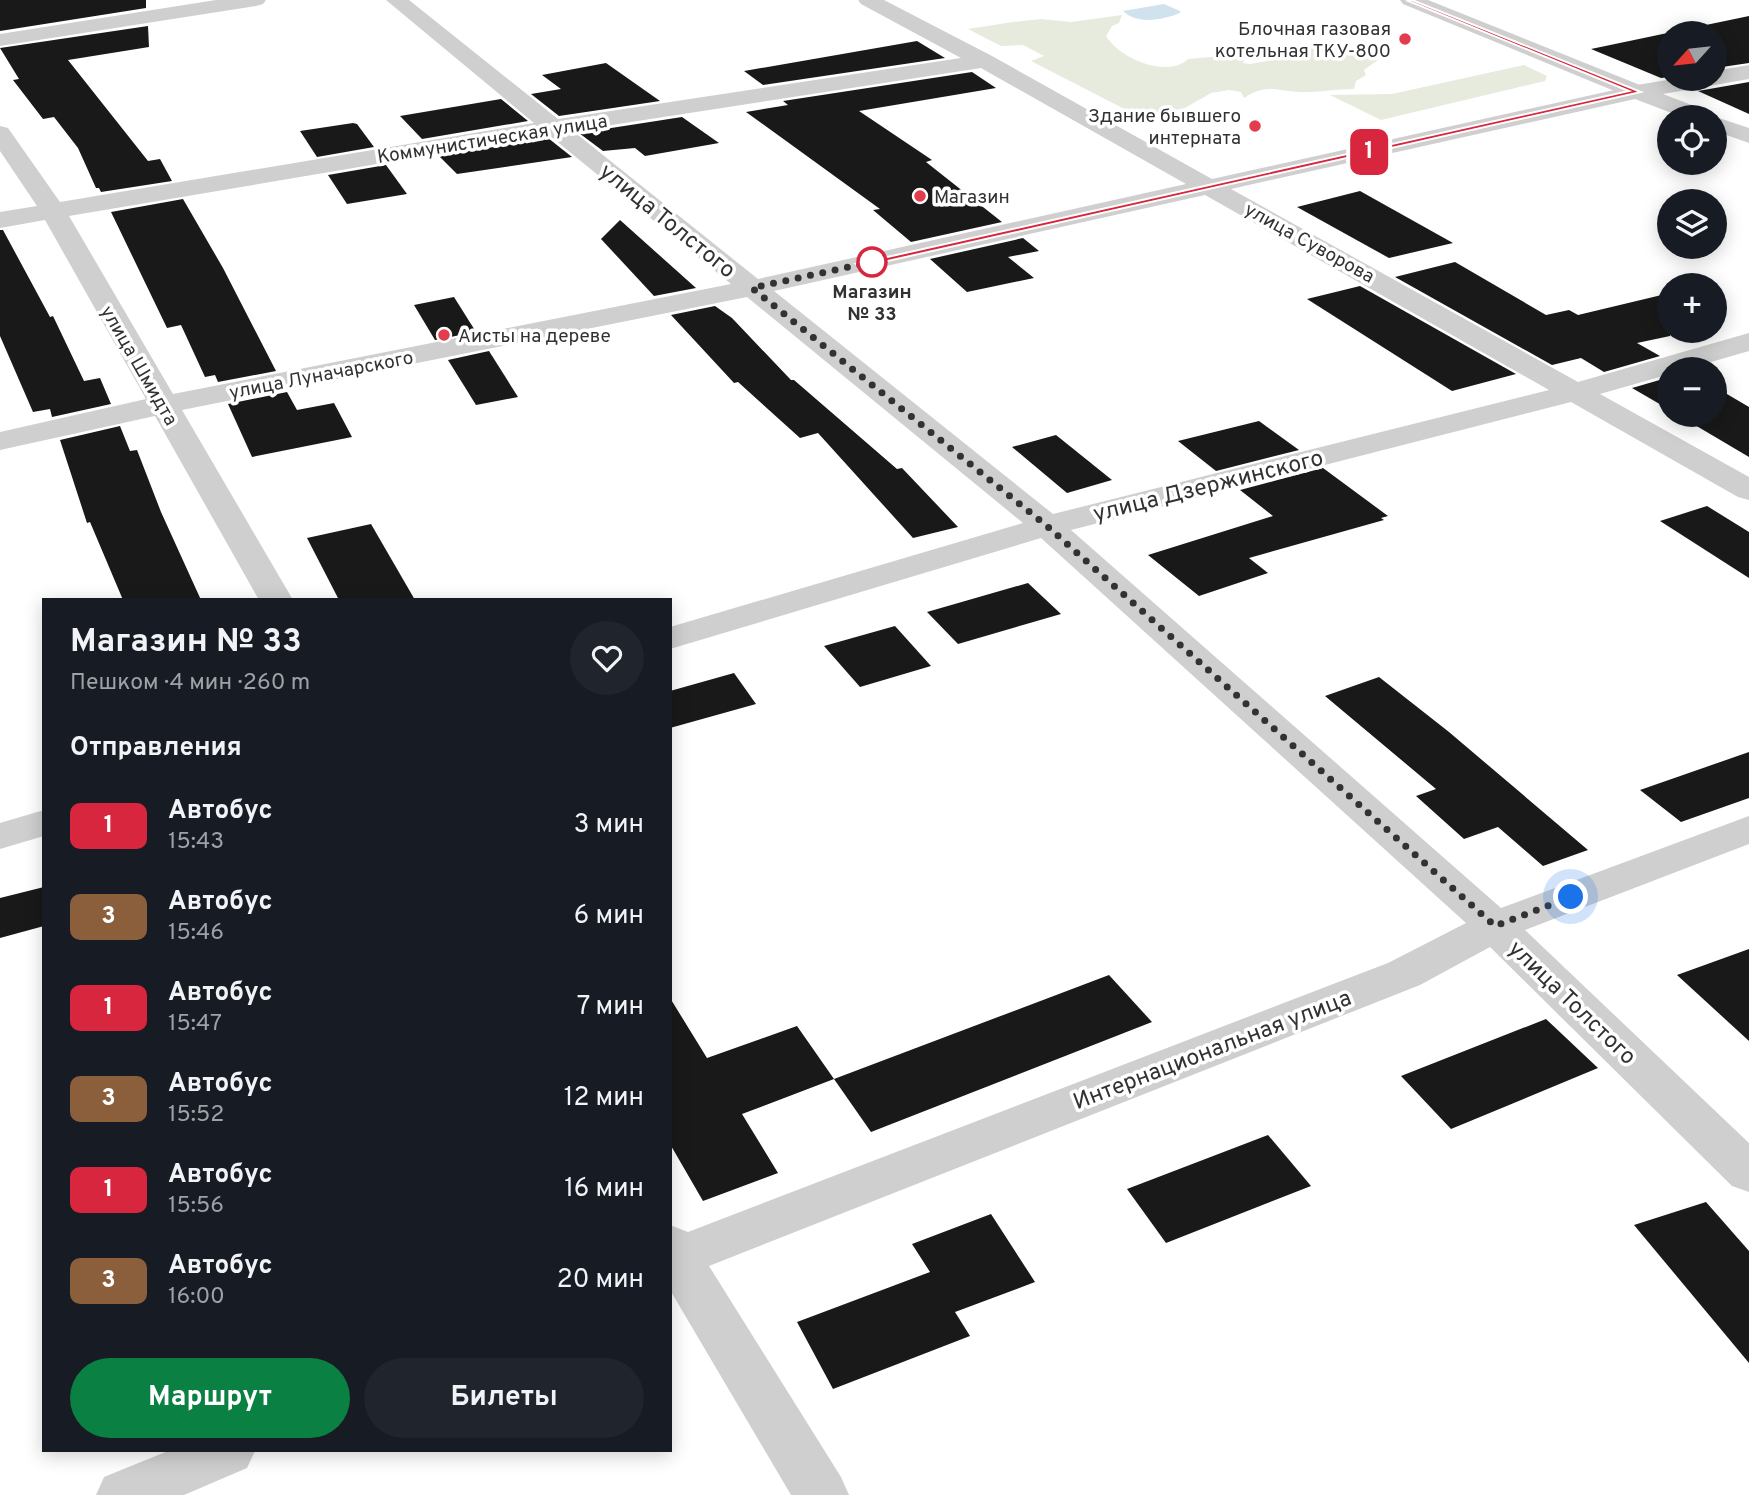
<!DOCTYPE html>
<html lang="ru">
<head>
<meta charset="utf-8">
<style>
  :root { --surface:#171b24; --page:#20242c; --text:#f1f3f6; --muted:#9ea1a6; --accent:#0b8043 }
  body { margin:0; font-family:Overpass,sans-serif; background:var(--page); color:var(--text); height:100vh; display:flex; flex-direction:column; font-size:26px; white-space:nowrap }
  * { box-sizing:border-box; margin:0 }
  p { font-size:23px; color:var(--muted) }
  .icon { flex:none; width:38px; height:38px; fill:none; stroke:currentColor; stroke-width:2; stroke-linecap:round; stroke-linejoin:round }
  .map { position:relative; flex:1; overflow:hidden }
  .drawer { position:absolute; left:42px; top:598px; width:630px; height:854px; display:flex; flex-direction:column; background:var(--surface); border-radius:0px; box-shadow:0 4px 18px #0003 }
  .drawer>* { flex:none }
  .badge { padding:0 14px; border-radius:10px; font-size:24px; line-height:46px }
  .needle { width:46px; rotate:243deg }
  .tools { position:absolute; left:1657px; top:21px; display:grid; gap:14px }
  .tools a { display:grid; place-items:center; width:70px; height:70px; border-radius:50%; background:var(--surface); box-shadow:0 4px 18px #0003; font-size:35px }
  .you { position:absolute; width:35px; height:35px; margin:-18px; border:5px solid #fff; border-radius:50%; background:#1a73e8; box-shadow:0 0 0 10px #1a73e833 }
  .map>.badge { position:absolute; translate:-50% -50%; box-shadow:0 0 0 4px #fff }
  h2 { padding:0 28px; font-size:26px; line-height:63px }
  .round { display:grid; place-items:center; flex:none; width:74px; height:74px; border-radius:37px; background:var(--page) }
  .overview { display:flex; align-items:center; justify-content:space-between; height:119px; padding:0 28px }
  h1 { font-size:33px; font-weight:700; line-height:52px }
  .primary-button { display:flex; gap:14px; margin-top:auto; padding:14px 28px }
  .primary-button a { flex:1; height:80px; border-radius:42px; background:var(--accent); color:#fff; font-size:28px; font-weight:700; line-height:80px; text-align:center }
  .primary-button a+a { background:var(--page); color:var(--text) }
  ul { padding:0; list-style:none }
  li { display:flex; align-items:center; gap:21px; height:91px; padding:0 28px }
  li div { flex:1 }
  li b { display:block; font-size:26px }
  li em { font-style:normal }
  li .badge { min-width:77px; font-weight:700; text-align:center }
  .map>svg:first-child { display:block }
  .green { fill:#e6ebde }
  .water { fill:#cfe2ed }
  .building { fill:#191919 }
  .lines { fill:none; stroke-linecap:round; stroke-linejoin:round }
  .minor { fill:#cfcfcf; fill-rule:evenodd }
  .tertiary { fill:#cfcfcf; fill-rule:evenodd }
  .line { fill:#d7263d; stroke:#fff; stroke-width:2 }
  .walk { stroke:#323232; stroke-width:7; stroke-dasharray:0 12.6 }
  .poi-dot { fill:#e23c4d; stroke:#fff; stroke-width:2.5 }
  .stop-dot { fill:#fff; stroke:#d7263d; stroke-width:3.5 }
  .labels { text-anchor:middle; stroke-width:7; stroke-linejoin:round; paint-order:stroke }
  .far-poi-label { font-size:19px; fill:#323232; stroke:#fff; text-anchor:end }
  .far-street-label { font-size:19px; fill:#323232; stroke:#fff }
  .far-stop-label { font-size:19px; font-weight:bold; fill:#323232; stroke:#fff }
  .street-label { font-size:23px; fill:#323232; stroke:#fff }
</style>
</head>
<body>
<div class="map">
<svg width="1749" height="1495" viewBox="0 0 1749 1495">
  <rect width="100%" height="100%" fill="#fff"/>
  <!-- green -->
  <g class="green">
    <path d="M1122,15L1119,23L1112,26L1106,36C1119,58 1167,79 1188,59L1246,54L1243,63L1250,64L1304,54L1307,46C1328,38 1360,45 1378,60L1364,70L1366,75L1356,81L1354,89C1336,89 1315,93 1297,92C1274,90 1265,84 1244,98L1241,92L1229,90L1211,93L1183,109L1174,110L1163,118L1138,116L1031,61L1044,56L1023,45L1001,46L968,29L1013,22L1041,19L1071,22Z"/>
    <path d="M1524,65L1547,76L1545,81L1381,120L1330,95L1392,94Z"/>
  </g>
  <!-- water -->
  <path class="water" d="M1164,4L1180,11V13C1162,20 1138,25 1123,11Z"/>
  <!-- building -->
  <g class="building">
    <path d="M0,0H146V8L0,31Z"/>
    <path d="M1749,16V63L1715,68V33H1670V77L1661,78L1591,49Z"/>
    <path d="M148,26L149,47L68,60L148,161L160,159L172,181L101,192L99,188H96L78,148L54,117L43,119L13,80L19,79L0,48Z"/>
    <path d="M917,41L945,58L763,85L744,71Z"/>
    <path d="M606,63L660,101L559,116L531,94L561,89L542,75Z"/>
    <path d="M972,72L996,88L859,111L932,160L926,162L1002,222L911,242L873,210L880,209L746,112L788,105L783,101Z"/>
    <path d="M1749,82V114L1698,91Z"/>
    <path d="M501,99L528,121L422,139L400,116Z"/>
    <path d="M682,117L719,143L645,156L635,148L603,151L579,133Z"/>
    <path d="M353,123L357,124L374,147L317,157L300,131Z"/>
    <path d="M548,138L572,157L457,174L439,156Z"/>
    <path d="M386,165L407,194L347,204L328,175Z"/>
    <path d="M1360,191L1453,243L1389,258L1297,207Z"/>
    <path d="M183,199L223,268L276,371L218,382L215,375L205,377L181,325L167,328L111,212Z"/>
    <path d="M620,220L696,288L654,296L601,239Z"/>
    <path d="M0,230H3L50,317L53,316L84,381L100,378L111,404L52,417L50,409L33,412L0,336Z"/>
    <path d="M1023,238L1039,251L1008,257L1034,278L967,292L930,259Z"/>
    <path d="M1455,262L1546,315L1569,310L1578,315L1670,293V336L1637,343L1660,356L1604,372L1581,358L1552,365L1395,277Z"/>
    <path d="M1360,286L1516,374L1452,391L1307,299Z"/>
    <path d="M454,297L476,332L435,340L414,305Z"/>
    <path d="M715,306L732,318L791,380H794L897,469L902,468L958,527L913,538L818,433L800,438L738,382L734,383L671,315Z"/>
    <path d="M489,351L518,397L476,405L448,360Z"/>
    <path d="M1670,377V410L1632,388Z"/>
    <path d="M1715,387L1749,407V457L1678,415H1715Z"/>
    <path d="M287,392L297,410L334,403L352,437L252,457L228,404Z"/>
    <path d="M1259,421L1299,450L1216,471L1178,441Z"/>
    <path d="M120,426L130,451L137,450L161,512L201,600H123L90,522L87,523L60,440Z"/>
    <path d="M1056,435L1112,480L1067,493L1012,447Z"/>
    <path d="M1323,468L1388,516L1381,518L1384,520L1249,558L1268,573L1199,596L1148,555L1273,516L1240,490Z"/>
    <path d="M1707,506L1749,532V578L1660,521Z"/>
    <path d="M371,524L415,600H339L307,538Z"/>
    <path d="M1028,583L1061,614L958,644L927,612Z"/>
    <path d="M895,626L931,666L860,687L824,646Z"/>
    <path d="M734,673L756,704L670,728V691Z"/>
    <path d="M1379,677L1449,732L1588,850L1543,866L1498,827L1464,839L1416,796L1436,789L1325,696Z"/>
    <path d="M1749,752V798L1681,822L1640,790Z"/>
    <path d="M44,887V926L0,938V898Z"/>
    <path d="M1749,949V1041L1677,975Z"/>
    <path d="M1109,975L1152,1022L871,1132L834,1079Z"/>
    <path d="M670,998L707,1058L797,1026L834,1079L742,1114L778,1173L703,1201L670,1144Z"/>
    <path d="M1546,1019L1598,1068L1451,1129L1401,1076Z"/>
    <path d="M1268,1135L1311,1186L1166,1243L1127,1189Z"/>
    <path d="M1706,1202L1749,1251V1363L1634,1225Z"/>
    <path d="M991,1214L1035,1282L955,1312L970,1336L833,1389L797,1322L930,1272L912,1244Z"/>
  </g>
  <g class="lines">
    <!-- minor -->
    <g class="minor">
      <path d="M216,0H266L263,4L256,6L0,46V34Z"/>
      <path d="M386,0H409L558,119L961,58L861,4L858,0H884L992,56L1212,179L1637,85L1673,79H1715V71L1749,65V79L1663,94L1710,112L1713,116L1749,128V143L1715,131V117H1682L1635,99L1231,189L1578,382L1749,333V351L1687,369H1670V374L1600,394L1749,477V500L1738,497L1571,402L1071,530L1501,908L1749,816V844L1525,930L1749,1143V1192L1732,1186L1490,947L1420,985L709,1266L841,1477L849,1495H791L670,1290V1225L688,1232L1388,963L1466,923L1041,538L670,649V627L1023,523L747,297L182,410L293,600H259L155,416L0,450V432L146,399L45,220L0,228V212L37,206L0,151V126L8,128L60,202L534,123ZM981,68L1186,184L758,279L573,131ZM549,135L731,284L173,394L69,216ZM1205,195L1549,390L1053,514L774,291Z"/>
      <path d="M44,810V836L0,849V823Z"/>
      <path d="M168,1451H255L247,1468L184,1495H96L104,1477Z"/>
    </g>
    <!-- tertiary -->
    <path class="tertiary" d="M1400,0H1428L1645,87L1648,92L1645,97H1629L1403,4Z"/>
  </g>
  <!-- line -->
  <path class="line" d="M1406,0H1412L1641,92L861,267L856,264L1629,91Z"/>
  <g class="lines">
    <!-- walk -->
    <path class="walk" d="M872,262L752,288L1047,526L1495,926L1571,897"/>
  </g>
  <!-- markers -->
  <g class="poi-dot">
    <circle cx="1405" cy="39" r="7"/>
    <circle cx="1255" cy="126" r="7"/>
    <circle cx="920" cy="196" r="7"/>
    <circle cx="444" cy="335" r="7"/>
  </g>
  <circle class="stop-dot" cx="872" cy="262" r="14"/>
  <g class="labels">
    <!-- far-poi labels -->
    <g class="far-poi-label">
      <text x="1391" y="35">Блочная газовая<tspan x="1391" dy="22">котельная ТКУ-800</tspan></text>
      <text x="1241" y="122">Здание бывшего<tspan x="1241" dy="22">интерната</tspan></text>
      <text x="934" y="203" text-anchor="start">Магазин</text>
      <text x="458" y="342" text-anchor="start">Аисты на дереве</text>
    </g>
    <!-- far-street labels -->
    <g class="far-street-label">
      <text transform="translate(492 138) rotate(-9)" y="7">Коммунистическая улица</text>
      <text transform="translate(1310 242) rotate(29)" y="7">улица Суворова</text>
      <text transform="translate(140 365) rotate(60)" y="7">улица Шмидта</text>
      <text transform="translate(321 374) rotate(-11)" y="7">улица Луначарского</text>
    </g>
    <!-- far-stop labels -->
    <g class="far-stop-label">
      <text x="872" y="298">Магазин<tspan x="872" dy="22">№ 33</tspan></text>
    </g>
    <!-- street labels -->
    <g class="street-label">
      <text transform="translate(668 220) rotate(39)" y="8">улица Толстого</text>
      <text transform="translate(1208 485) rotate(-14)" y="8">улица Дзержинского</text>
      <text transform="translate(1573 1002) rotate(44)" y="8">улица Толстого</text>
      <text transform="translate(1212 1049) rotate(-21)" y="8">Интернациональная улица</text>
    </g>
  </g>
</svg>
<div class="tools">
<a><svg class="needle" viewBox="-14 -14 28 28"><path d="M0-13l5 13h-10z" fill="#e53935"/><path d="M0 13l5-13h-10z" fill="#9ea1a6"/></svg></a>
<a><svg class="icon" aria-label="locate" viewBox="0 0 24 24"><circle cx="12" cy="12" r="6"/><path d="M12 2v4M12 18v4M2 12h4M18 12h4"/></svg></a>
<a><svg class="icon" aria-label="layers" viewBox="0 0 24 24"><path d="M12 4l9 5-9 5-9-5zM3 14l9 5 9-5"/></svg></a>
<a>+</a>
<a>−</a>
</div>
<div class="you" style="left:1571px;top:897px"></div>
<b class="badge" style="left:1369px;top:152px;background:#d7263d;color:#fff">1</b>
<section class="drawer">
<div class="overview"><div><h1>Магазин № 33</h1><p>Пешком · 4 мин · 260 m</p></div><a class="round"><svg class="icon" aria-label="heart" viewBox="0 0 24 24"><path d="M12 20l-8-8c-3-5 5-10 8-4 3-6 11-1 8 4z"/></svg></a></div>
<h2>Отправления</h2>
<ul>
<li><span class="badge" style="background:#d7263d;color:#fff">1</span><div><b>Автобус</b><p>15:43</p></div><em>3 мин</em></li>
<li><span class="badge" style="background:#8b5e3c;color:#fff">3</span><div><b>Автобус</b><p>15:46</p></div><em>6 мин</em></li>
<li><span class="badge" style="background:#d7263d;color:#fff">1</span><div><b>Автобус</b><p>15:47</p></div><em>7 мин</em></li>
<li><span class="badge" style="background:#8b5e3c;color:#fff">3</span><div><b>Автобус</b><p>15:52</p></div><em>12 мин</em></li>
<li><span class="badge" style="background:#d7263d;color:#fff">1</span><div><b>Автобус</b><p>15:56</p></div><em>16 мин</em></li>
<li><span class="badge" style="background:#8b5e3c;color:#fff">3</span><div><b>Автобус</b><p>16:00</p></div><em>20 мин</em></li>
</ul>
<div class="primary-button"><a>Маршрут</a><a>Билеты</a></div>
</section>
</div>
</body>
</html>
